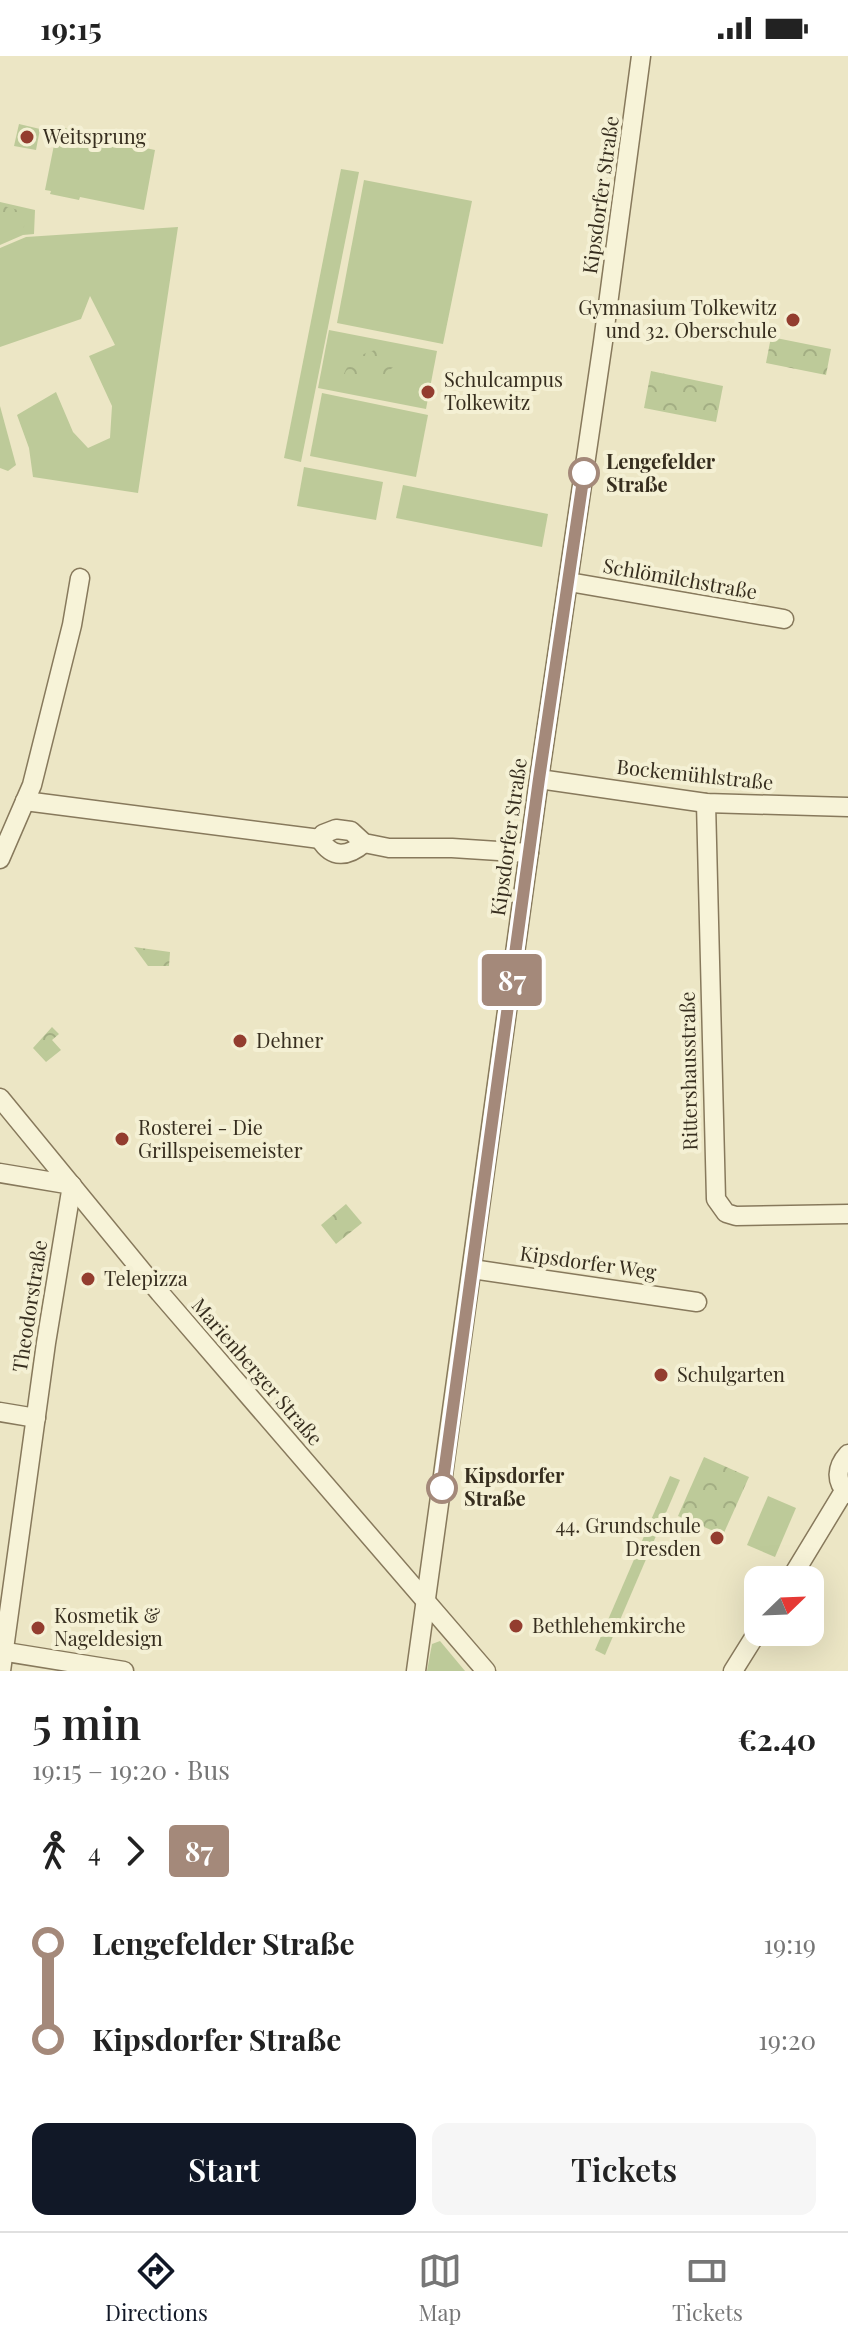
<!DOCTYPE html>
<html lang="en">
<head>
<meta charset="utf-8">
<style>
  :root { --surface:#fff; --page:#f6f6f6; --text:#222; --muted:#767676; --line:#e0e0e0; --accent:#111827 }
  body { margin:0; font-family:"Playfair Display",serif; background:var(--page); color:var(--text); height:100vh; display:flex; flex-direction:column; font-size:30px; white-space:nowrap }
  * { box-sizing:border-box; margin:0 }
  p { font-size:26px; color:var(--muted) }
  .icon { flex:none; width:44px; height:44px; fill:none; stroke:currentColor; stroke-width:2; stroke-linecap:round; stroke-linejoin:round }
  .map { position:relative; height:1615px; overflow:hidden }
  .side { display:flex; flex-direction:column; background:var(--surface); flex:1 }
  .side>* { flex:none }
  .badge { padding:0 16px; border-radius:6px; font-size:28px; line-height:52px }
  .needle { width:52px; rotate:67deg }
  .tools { position:absolute; left:744px; top:1510px; display:grid; gap:16px }
  .tools a { display:grid; place-items:center; width:80px; height:80px; border-radius:16px; background:var(--surface); box-shadow:0 8px 32px #0002; font-size:40px }
  .map>.badge { position:absolute; translate:-50% -50%; box-shadow:0 0 0 4px #fff }
  .legs { display:flex; align-items:center; gap:12px; height:88px; padding:0 32px; font-size:26px }
  .legs p { margin-inline-start:auto }
  .summary { display:flex; align-items:center; justify-content:space-between; height:136px; padding:0 32px }
  h1 { font-size:44px; font-weight:600; line-height:60px }
  .button { display:flex; gap:16px; margin-top:auto; padding:16px 32px }
  .button a { flex:1; height:92px; border-radius:16px; background:var(--accent); color:#fff; font-size:32px; font-weight:600; line-height:92px; text-align:center }
  .button a+a { background:var(--page); color:var(--text) }
  ul { padding:0 32px; list-style:none }
  li { display:flex; align-items:center; gap:28px; height:96px; font-size:30px }
  li i { display:grid; place-items:center; width:12px; height:100%; margin:0 10px; background:currentColor }
  li i::after { content:''; width:20px; height:20px; margin:-10px; border:6px solid; border-radius:50%; background:var(--surface) }
  li p { margin-inline-start:auto }
  li:first-child i { background:linear-gradient(#0000 50%,currentColor 0) }
  li:last-child i { background:linear-gradient(currentColor 50%,#0000 0) }
  .status { display:flex; justify-content:space-between; align-items:center; height:56px; padding:0 40px; background:var(--surface); direction:ltr }
  .status svg { height:22px; fill:currentColor }
  .dock { display:flex; justify-content:space-around; align-items:center; height:112px; border-top:2px solid var(--line); background:var(--surface); font-size:22px; color:var(--muted) }
  .dock a { display:grid; justify-items:center; gap:4px }
  .dock .current { color:var(--accent) }
  .map>svg:first-child { display:block }
  .grass { fill:#bdca99 }
  .park { fill:url(#park-crowns) }
  .lines { fill:none; stroke-linecap:round; stroke-linejoin:round }
  .minor-casing { stroke:#87795c; stroke-width:21 }
  .minor { stroke:#f7f3d8; stroke-width:18 }
  .line-1-casing { stroke:#fff; stroke-width:18 }
  .line-1 { stroke:#a4897a; stroke-width:12 }
  .poi-dot { fill:#933d2f; stroke:#f4f0d4; stroke-width:3 }
  .stop-1-dot { fill:#fff; stroke:#a4897a; stroke-width:4 }
  .labels { text-anchor:middle; stroke-width:8; stroke-linejoin:round; paint-order:stroke }
  .poi-label { font-size:20px; fill:#372e1f; stroke:#f4f0d4; text-anchor:start }
  .street-label { font-size:20px; fill:#372e1f; stroke:#f4f0d4 }
  .stop-label { font-size:20px; font-weight:bold; fill:#372e1f; stroke:#f4f0d4; text-anchor:start }
</style>
</head>
<body>
<div class="status"><b>19:15</b><svg viewBox="0 0 49 12"><path d="M0 12V9h3v3zM5 12V6h3v6zM10 12V3h3v9zM15 12V0h3v12zM26 1h20v11H26zM47 4h2v5h-2z"/></svg></div>
<div class="map">
<svg width="848" height="1615" viewBox="0 0 848 1615">
  <defs>
    <pattern id="park-crowns" width="20" height="18" patternUnits="userSpaceOnUse" patternTransform="scale(2)"><rect width="20" height="18" fill="#bdca99"/><path d="M2 6a3 3 0 1 1 6 0M12 15a3 3 0 1 1 6 0" fill="none" stroke="#a3ae83"/></pattern>
  </defs>
  <rect width="100%" height="100%" fill="#ece6c5"/>
  <!-- grass -->
  <g class="grass">
    <path d="M19,68L40,73L36,94L14,90Z"/>
    <path d="M64,72L92,78V81L155,94L144,154L80,141L79,144L50,138L51,135L45,134L57,74L63,75Z"/>
    <path d="M341,113L359,116L301,406L284,402Z"/>
    <path d="M364,124L472,145L443,288L337,267Z"/>
    <path d="M0,146L35,154L34,178L23,179L0,189Z"/>
    <path d="M178,171L138,437L33,421L29,392L17,359L56,336L73,376L88,392L110,382L112,350L89,300L115,289L90,240L81,263L0,291V192L26,181Z"/>
    <path d="M329,274L437,295L426,353L318,332Z"/>
    <path d="M322,337L428,359L416,421L310,400Z"/>
    <path d="M0,350L16,409L8,415L0,412Z"/>
    <path d="M304,411L383,426L376,464L297,450Z"/>
    <path d="M403,429L548,458L542,491L396,462Z"/>
    <path d="M670,1420L680,1424L605,1599L595,1594Z"/>
    <path d="M768,1440L796,1452L775,1501L747,1489Z"/>
    <path d="M440,1585L465,1615H427L432,1588Z"/>
  </g>
  <!-- park -->
  <g class="park">
    <path d="M0,149L25,156L24,171L0,181Z"/>
    <path d="M771,281L831,293L826,319L766,307Z"/>
    <path d="M375,294H386L395,298L398,307C382,321 362,339 343,322C347,305 359,299 375,294Z"/>
    <path d="M651,315L723,330L716,366L644,352Z"/>
    <path d="M134,891L170,896L169,910H148Z"/>
    <path d="M52,971L59,978L52,984L61,994L46,1006L33,992Z"/>
    <path d="M346,1148L362,1167L336,1188L321,1169Z"/>
    <path d="M704,1401L749,1421L723,1479L678,1460Z"/>
  </g>
  <g class="lines">
    <!-- minor casing -->
    <g class="minor-casing">
      <g id="minor">
        <path d="M569,526L784,563"/>
        <path d="M539,723L706,747L848,751"/>
        <path d="M25,745L320,783L323,778L336,773L351,775L364,787L389,792H452L529,797"/>
        <path d="M706,747L716,1143L726,1157L736,1160L848,1158"/>
        <path d="M320,783C332,803 348,801 364,787"/>
        <path d="M0,803L32,729L72,569L80,522"/>
        <path d="M0,1042L160,1237L486,1615"/>
        <path d="M0,1117L72,1129L46,1287L1,1615"/>
        <path d="M472,1213L697,1246"/>
        <path d="M0,1356L36,1362"/>
        <path d="M848,1398C836,1411 835,1426 848,1438"/>
        <path d="M790,1524L844,1435"/>
        <path d="M0,1595L124,1615"/>
        <path d="M416,1615L539,723L603,286L641,0"/>
        <path d="M733,1615L758,1575"/>
      </g>
    </g>
    <!-- minor -->
    <use href="#minor" class="minor"/>
  </g>
  <g class="lines">
    <!-- line-1 casing -->
    <g class="line-1-casing">
      <path id="line-1" d="M442,1432L539,723L584,417"/>
    </g>
    <!-- line-1 -->
    <use href="#line-1" class="line-1"/>
  </g>
  <!-- markers -->
  <g class="poi-dot">
    <circle cx="27" cy="81" r="8"/>
    <circle cx="793" cy="264" r="8"/>
    <circle cx="428" cy="336" r="8"/>
    <circle cx="240" cy="985" r="8"/>
    <circle cx="122" cy="1083" r="8"/>
    <circle cx="88" cy="1223" r="8"/>
    <circle cx="661" cy="1319" r="8"/>
    <circle cx="717" cy="1482" r="8"/>
    <circle cx="516" cy="1570" r="8"/>
    <circle cx="38" cy="1572" r="8"/>
  </g>
  <g class="stop-1-dot">
    <circle cx="584" cy="417" r="14"/>
    <circle cx="442" cy="1432" r="14"/>
  </g>
  <g class="labels">
    <!-- poi labels -->
    <g class="poi-label">
      <text x="43" y="88">Weitsprung</text>
      <text x="777" y="259" text-anchor="end">Gymnasium Tolkewitz<tspan x="777" dy="23">und 32. Oberschule</tspan></text>
      <text x="444" y="331">Schulcampus<tspan x="444" dy="23">Tolkewitz</tspan></text>
      <text x="256" y="992">Dehner</text>
      <text x="138" y="1079">Rosterei - Die<tspan x="138" dy="23">Grillspeisemeister</tspan></text>
      <text x="104" y="1230">Telepizza</text>
      <text x="677" y="1326">Schulgarten</text>
      <text x="701" y="1477" text-anchor="end">44. Grundschule<tspan x="701" dy="23">Dresden</tspan></text>
      <text x="54" y="1567">Kosmetik &amp;<tspan x="54" dy="23">Nageldesign</tspan></text>
      <text x="532" y="1577">Bethlehemkirche</text>
    </g>
    <!-- street labels -->
    <g class="street-label">
      <text transform="translate(601 139) rotate(-82)" y="7">Kipsdorfer Straße</text>
      <text transform="translate(680 523) rotate(10)" y="7">Schlömilchstraße</text>
      <text transform="translate(695 719) rotate(6)" y="7">Bockemühlstraße</text>
      <text transform="translate(509 781) rotate(-82)" y="7">Kipsdorfer Straße</text>
      <text transform="translate(689 1015) rotate(-91)" y="7">Rittershausstraße</text>
      <text transform="translate(588 1207) rotate(8)" y="7">Kipsdorfer Weg</text>
      <text transform="translate(30 1250) rotate(-81)" y="7">Theodorstraße</text>
      <text transform="translate(257 1316) rotate(49)" y="7">Marienberger Straße</text>
    </g>
    <!-- stop labels -->
    <g class="stop-label">
      <text x="606" y="413">Lengefelder<tspan x="606" dy="23">Straße</tspan></text>
      <text x="464" y="1427">Kipsdorfer<tspan x="464" dy="23">Straße</tspan></text>
    </g>
  </g>
</svg>
<div class="tools">
<a><svg class="needle" viewBox="-14 -14 28 28"><path d="M0-13l5 13h-10z" fill="#e53935"/><path d="M0 13l5-13h-10z" fill="#767676"/></svg></a>
</div>
<b class="badge" style="left:512px;top:924px;background:#a4897a;color:#fff">87</b>
</div>
<section class="side">
<div class="summary"><div><h1>5 min</h1><p>19:15 – 19:20 · Bus</p></div><b>€2.40</b></div>
<div class="legs"><svg class="icon" aria-label="walk" viewBox="0 0 24 24"><circle cx="13" cy="4" r="2"/><path d="M13 8l-2 6 4 7M11 14l-3 7M7 12l3-4h3l4 4"/></svg>4<svg class="icon" aria-label="forward" viewBox="0 0 24 24"><path d="M9 5l7 7-7 7"/></svg><b class="badge" style="background:#a4897a;color:#fff">87</b></div>
<ul>
<li><i style="color:#a4897a"></i><b>Lengefelder Straße</b><p>19:19</p></li>
<li><i style="color:#a4897a"></i><b>Kipsdorfer Straße</b><p>19:20</p></li>
</ul>
<div class="button"><a>Start</a><a>Tickets</a></div>
</section>
<nav class="dock">
<a class="current"><svg class="icon" aria-label="directions" viewBox="0 0 24 24"><path d="M12 3l9 9-9 9-9-9zM9 14v-3h6M13 9l2 2-2 2"/></svg>Directions</a>
<a><svg class="icon" aria-label="map" viewBox="0 0 24 24"><path d="M3 6l6-2 6 2 6-2v14l-6 2-6-2-6 2zM9 4v14M15 6v14"/></svg>Map</a>
<a><svg class="icon" aria-label="tickets" viewBox="0 0 24 24"><path d="M3 7h18v10H3zM15 7v10"/></svg>Tickets</a>
</nav>
</body>
</html>
